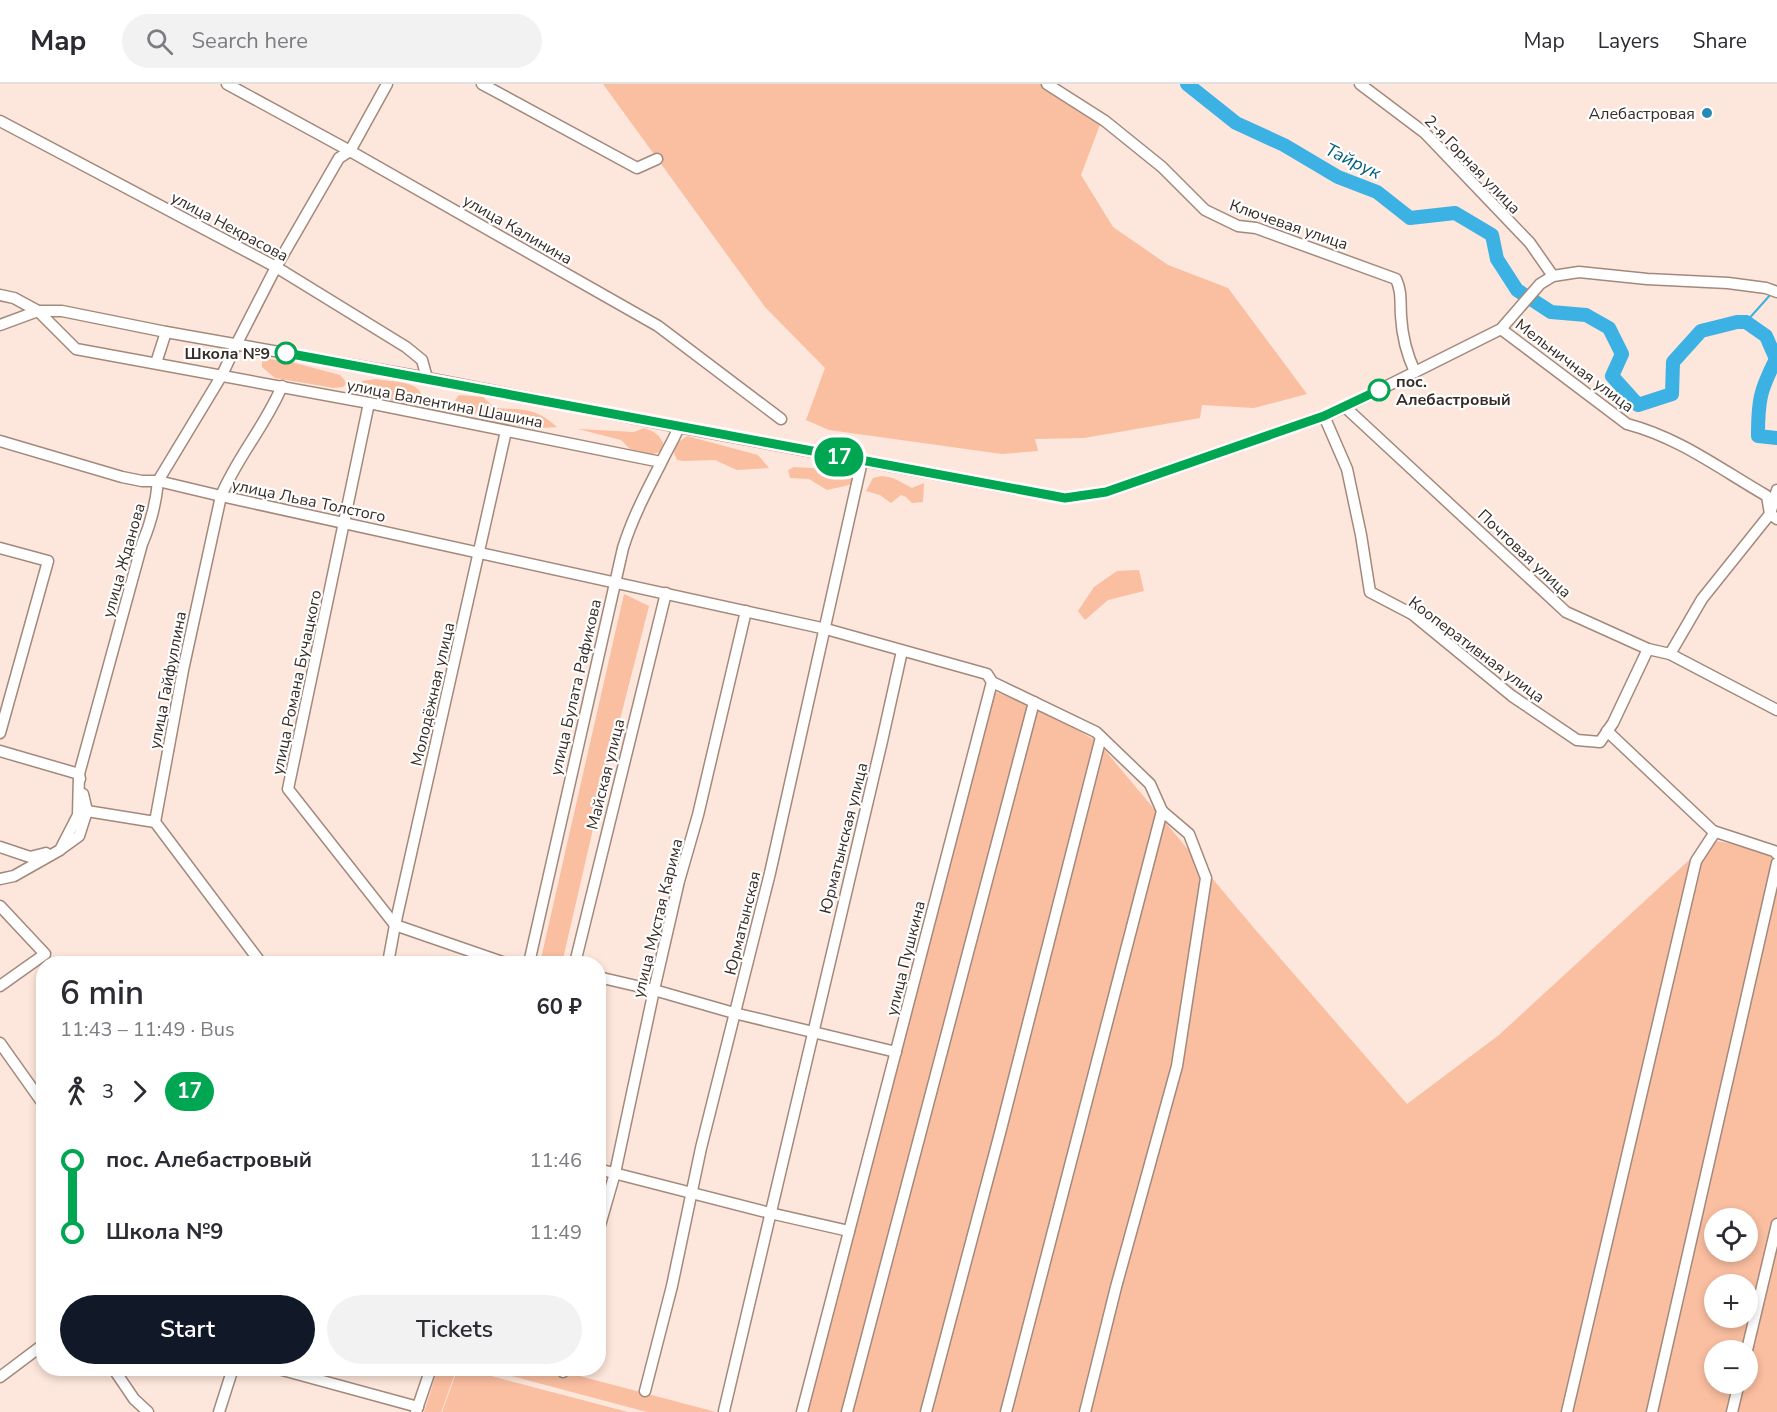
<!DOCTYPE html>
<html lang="en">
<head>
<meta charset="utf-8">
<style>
  :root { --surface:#fff; --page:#f2f2f3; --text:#2b2b33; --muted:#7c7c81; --line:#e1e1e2; --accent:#111827 }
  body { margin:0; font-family:"Nunito Sans",sans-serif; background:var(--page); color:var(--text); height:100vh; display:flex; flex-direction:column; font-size:22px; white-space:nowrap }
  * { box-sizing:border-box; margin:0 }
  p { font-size:20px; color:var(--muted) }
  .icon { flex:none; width:33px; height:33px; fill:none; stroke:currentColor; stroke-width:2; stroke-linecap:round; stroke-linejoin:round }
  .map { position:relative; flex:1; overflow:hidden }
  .sheet { position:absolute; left:36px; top:872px; width:570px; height:420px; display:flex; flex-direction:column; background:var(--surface); border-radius:24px; box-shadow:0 3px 9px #0003 }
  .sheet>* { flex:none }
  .badge { padding:0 12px; border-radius:20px; font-size:21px; line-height:39px }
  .tools { position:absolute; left:1704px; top:1124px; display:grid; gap:12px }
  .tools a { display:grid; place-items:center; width:54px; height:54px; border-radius:50%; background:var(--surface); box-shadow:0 3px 9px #0003; font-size:30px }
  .map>.badge { position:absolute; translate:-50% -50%; box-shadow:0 0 0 3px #fff }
  .legs { display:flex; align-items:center; gap:9px; height:66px; padding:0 24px; font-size:20px }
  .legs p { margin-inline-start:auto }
  .summary { display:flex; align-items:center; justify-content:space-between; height:102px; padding:0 24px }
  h1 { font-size:33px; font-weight:600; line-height:45px }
  .primary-button { display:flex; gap:12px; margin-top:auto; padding:12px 24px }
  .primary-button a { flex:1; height:69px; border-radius:36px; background:var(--accent); color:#fff; font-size:24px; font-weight:600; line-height:69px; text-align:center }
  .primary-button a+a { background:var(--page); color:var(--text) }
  ul { padding:0 24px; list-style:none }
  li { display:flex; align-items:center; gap:21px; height:72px; font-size:22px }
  li i { display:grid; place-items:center; width:9px; height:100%; margin:0 8px; background:currentColor }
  li i::after { content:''; width:15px; height:15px; margin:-8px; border:4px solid; border-radius:50%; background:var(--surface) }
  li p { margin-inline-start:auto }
  li:first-child i { background:linear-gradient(#0000 50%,currentColor 0) }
  li:last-child i { background:linear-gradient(currentColor 50%,#0000 0) }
  header { display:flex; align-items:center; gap:36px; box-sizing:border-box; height:84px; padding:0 30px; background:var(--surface); border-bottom:2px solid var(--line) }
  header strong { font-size:28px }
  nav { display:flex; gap:33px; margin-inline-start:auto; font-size:21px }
  .search { width:420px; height:54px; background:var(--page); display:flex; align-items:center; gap:15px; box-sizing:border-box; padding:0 21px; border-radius:33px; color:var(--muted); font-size:22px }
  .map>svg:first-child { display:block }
  .green { fill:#fabea0; fill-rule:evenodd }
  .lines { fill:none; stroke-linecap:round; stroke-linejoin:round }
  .stream { stroke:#3cb1e3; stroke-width:2 }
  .river { stroke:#3cb1e3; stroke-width:14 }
  .minor-casing { stroke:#a3897c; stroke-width:13 }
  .minor { stroke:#fff; stroke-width:10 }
  .line-1-casing { stroke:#fff; stroke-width:14 }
  .line-1 { stroke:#00a651; stroke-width:9 }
  .poi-dot { fill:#278ab4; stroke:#fff; stroke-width:2 }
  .stop-1-dot { fill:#fff; stroke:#00a651; stroke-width:3 }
  .labels { text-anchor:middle; stroke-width:4.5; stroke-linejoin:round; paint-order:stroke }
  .poi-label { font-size:16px; fill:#362b26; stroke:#fff; text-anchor:end }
  .street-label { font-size:16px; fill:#362b26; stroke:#fff }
  .stop-label { font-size:16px; font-weight:bold; fill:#362b26; stroke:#fff; text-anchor:end }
  .water-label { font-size:18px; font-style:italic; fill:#006082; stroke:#fff }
</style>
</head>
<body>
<header>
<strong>Map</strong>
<div class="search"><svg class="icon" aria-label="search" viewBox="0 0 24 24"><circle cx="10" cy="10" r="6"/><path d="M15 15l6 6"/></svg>Search here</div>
<nav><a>Map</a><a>Layers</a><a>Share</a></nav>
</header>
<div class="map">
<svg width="1777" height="1328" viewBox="0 0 1777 1328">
  <rect width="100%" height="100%" fill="#fde6db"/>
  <!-- green -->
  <g class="green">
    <path d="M603,0H1043L1101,38L1081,91L1113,143L1168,181L1228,204L1307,310L1254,324L1202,321L1200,334L1084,354L1035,355L1038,367L1002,370L829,346L806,336L825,284L765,223Z"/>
    <path d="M262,274L291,278L340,291L347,299L343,303L334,304L275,294L262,283Z"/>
    <path d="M376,295C390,298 418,296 422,312C419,316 415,320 409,320C398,320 371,310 362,303V297Z"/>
    <path d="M459,311L483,313L495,324C523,326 535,323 557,343C542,345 508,343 494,337C487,334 484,329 477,327L473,333L465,331L462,323L433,322L445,315L453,319Z"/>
    <path d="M644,344C654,347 660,351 664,361L660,368L652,370L630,365L621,356L578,345L634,348Z"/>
    <path d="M687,352L758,371L769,384L737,386L715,376L684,377L677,376L674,369L677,359Z"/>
    <path d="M794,383L841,386L854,395L849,401L827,406L809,395L790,394L788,386Z"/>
    <path d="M882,392L893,394L912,404L924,399L923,418L912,419L906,413L901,411L891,419L880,411L866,407L873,394Z"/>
    <path d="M1139,486L1144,507L1108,516L1085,536L1078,527L1094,503L1117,487Z"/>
    <path d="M624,510L649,522L602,706L562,879H540Z"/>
    <path d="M989,605L1048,629L1098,658L1253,843L1407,1020L1499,951L1711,756L1777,768V1328H804ZM1714,1134H1748V1167H1714ZM1714,1200H1748V1233H1714ZM1714,1266H1748V1299H1714Z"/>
    <path d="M438,1284H457L441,1328H424Z"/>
    <path d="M458,1284H461L628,1328H442Z"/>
    <path d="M482,1284H549L716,1328H647Z"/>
  </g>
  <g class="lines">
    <!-- stream -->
    <path class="stream" d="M1746,238L1771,210"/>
    <!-- river -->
    <path class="river" d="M1187,0L1236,39L1284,61L1338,93L1377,108L1410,134L1455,129L1492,151L1497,175L1517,206L1551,228L1586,231L1609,244L1622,270L1612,292L1638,321L1672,310L1673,278L1701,247L1737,238H1746L1766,252L1776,275C1760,307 1758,316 1758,352L1777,354"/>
    <!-- minor casing -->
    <g class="minor-casing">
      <g id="minor">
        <path d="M227,0L350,67L658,242L781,335"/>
        <path d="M482,0L637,84L657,75"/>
        <path d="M1047,0L1105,37L1162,83L1205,126L1238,142L1256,144L1396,195C1402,208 1400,218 1401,232C1402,250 1407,271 1415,288"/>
        <path d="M1360,0L1425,49L1530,159L1553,192"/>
        <path d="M0,37L276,183L406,263L422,276L427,294"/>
        <path d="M0,211L14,214L38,227L76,265L369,319L661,378"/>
        <path d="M0,241L38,227H62L166,248L427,294L679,343L1065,414L1106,408L1324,332L1345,323L1501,245L1540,200L1553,192L1579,188L1647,195L1728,199L1766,204L1777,208"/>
        <path d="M1501,245L1627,340C1680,354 1720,385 1767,412L1770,430L1777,435"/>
        <path d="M156,279L166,248"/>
        <path d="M369,319L288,705L395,841L505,879"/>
        <path d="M1345,323L1566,528L1648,565L1670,570L1777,626"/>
        <path d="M1324,332L1347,385L1361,451L1370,508L1412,530L1512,612L1577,656L1600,658L1613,639L1648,565"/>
        <path d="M0,357L122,393L142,397H158L221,412L826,545L987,590L992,598L802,1328"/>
        <path d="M0,464L48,477L0,649"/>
        <path d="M1670,570L1702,515L1770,430L1777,406"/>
        <path d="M992,598L1096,648L1150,700L1162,727L1006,1328"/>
        <path d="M1607,647L1713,747L1774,767L1777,770"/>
        <path d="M0,667L79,690L80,695"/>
        <path d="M87,727L155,738"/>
        <path d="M0,763L30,773L46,769"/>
        <path d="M61,765L79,752L87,727L83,710"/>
        <path d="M0,795L14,792L60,766L78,731L79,690L142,460C151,439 156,420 158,397L222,291L236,261L276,183L339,74L350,67L387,0"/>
        <path d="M0,822L45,870L0,902"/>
        <path d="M261,879L155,738L183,586L221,412C237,373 266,341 282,302"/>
        <path d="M388,879L395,841L506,347"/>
        <path d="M529,879L623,464C632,435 646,408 660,381C666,368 673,357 679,343"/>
        <path d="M575,879L666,509"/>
        <path d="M598,893L654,906L734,929L896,968"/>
        <path d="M0,959L44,1021"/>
        <path d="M598,1085L770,1129L849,1147"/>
        <path d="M598,1148L615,1089L654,906L679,797L698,731L746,527"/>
        <path d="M1747,1266L1777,1140"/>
        <path d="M113,1284L134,1315L148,1328"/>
        <path d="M275,1284L418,1323"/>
        <path d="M563,1288L564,1284"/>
        <path d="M0,1293L44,1260"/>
        <path d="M645,1307L672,1202L701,1064L770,789L862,377"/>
        <path d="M724,1327L882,657L902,567"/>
        <path d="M219,1328L233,1284"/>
        <path d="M416,1328L431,1284"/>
        <path d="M847,1328L1034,618"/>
        <path d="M926,1328L1000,1049L1101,653"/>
        <path d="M1085,1328L1116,1203L1177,982L1206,794L1189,750L1162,727"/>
        <path d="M1567,1328L1696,777L1715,748"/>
        <path d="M1652,1328L1777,779"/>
        <path d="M1732,1328L1739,1299"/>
      </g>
    </g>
    <!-- minor -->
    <use href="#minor" class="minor"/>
  </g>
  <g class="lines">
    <!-- line-1 casing -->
    <g class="line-1-casing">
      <path id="line-1" d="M286,269L1065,414L1106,408L1324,332L1379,306"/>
    </g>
    <!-- line-1 -->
    <use href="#line-1" class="line-1"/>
  </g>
  <!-- markers -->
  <circle class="poi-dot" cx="1707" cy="29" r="6"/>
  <g class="stop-1-dot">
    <circle cx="286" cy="269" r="10"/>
    <circle cx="1379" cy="306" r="10"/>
  </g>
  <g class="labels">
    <!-- poi labels -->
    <g class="poi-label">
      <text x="1695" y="35">Алебастровая</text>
    </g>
    <!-- street labels -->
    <g class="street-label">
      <text transform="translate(1473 80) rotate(46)" y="6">2-я Горная улица</text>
      <text transform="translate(1289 140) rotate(19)" y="6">Ключевая улица</text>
      <text transform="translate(230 142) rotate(28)" y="6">улица Некрасова</text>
      <text transform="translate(518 145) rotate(30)" y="6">улица Калинина</text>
      <text transform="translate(1575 281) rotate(37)" y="6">Мельничная улица</text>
      <text transform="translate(445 319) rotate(11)" y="6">улица Валентина Шашина</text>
      <text transform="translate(309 416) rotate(12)" y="6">улица Льва Толстого</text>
      <text transform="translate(1525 469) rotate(43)" y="6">Почтовая улица</text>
      <text transform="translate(123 476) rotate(-74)" y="6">улица Жданова</text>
      <text transform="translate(1477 565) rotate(37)" y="6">Кооперативная улица</text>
      <text transform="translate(167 596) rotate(-79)" y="6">улица Гайфуллина</text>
      <text transform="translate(296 598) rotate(-78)" y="6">улица Романа Бучацкого</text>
      <text transform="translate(575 603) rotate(-77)" y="6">улица Булата Рафикова</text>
      <text transform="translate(432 610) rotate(-77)" y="6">Молодёжная улица</text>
      <text transform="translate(605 690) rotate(-76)" y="6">Майская улица</text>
      <text transform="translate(843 754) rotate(-76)" y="6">Юрматынская улица</text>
      <text transform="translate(657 834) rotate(-76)" y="6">улица Мустая Карима</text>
      <text transform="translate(742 839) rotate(-76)" y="6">Юрматынская</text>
      <text transform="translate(905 874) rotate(-76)" y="6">улица Пушкина</text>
    </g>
    <!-- stop labels -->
    <g class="stop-label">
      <text x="270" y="275">Школа №9</text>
      <text x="1396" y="303" text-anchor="start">пос.<tspan x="1396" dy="18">Алебастровый</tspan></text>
    </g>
    <!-- water labels -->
    <g class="water-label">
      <text transform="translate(1353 77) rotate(26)" y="6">Тайрук</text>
    </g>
  </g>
</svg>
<div class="tools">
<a><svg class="icon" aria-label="locate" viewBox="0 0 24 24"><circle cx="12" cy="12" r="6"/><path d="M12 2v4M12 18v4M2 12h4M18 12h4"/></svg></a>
<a>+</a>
<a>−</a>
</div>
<b class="badge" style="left:839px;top:373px;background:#00a651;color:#fff">17</b>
<section class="sheet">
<div class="summary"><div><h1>6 min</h1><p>11:43 – 11:49 · Bus</p></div><b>60 ₽</b></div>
<div class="legs"><svg class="icon" aria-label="walk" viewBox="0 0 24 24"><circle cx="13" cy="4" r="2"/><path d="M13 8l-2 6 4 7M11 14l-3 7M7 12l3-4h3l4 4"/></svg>3<svg class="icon" aria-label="forward" viewBox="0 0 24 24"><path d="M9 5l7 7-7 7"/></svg><b class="badge" style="background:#00a651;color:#fff">17</b></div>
<ul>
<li><i style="color:#00a651"></i><b>пос. Алебастровый</b><p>11:46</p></li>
<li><i style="color:#00a651"></i><b>Школа №9</b><p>11:49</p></li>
</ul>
<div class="primary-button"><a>Start</a><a>Tickets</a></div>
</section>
</div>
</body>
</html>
